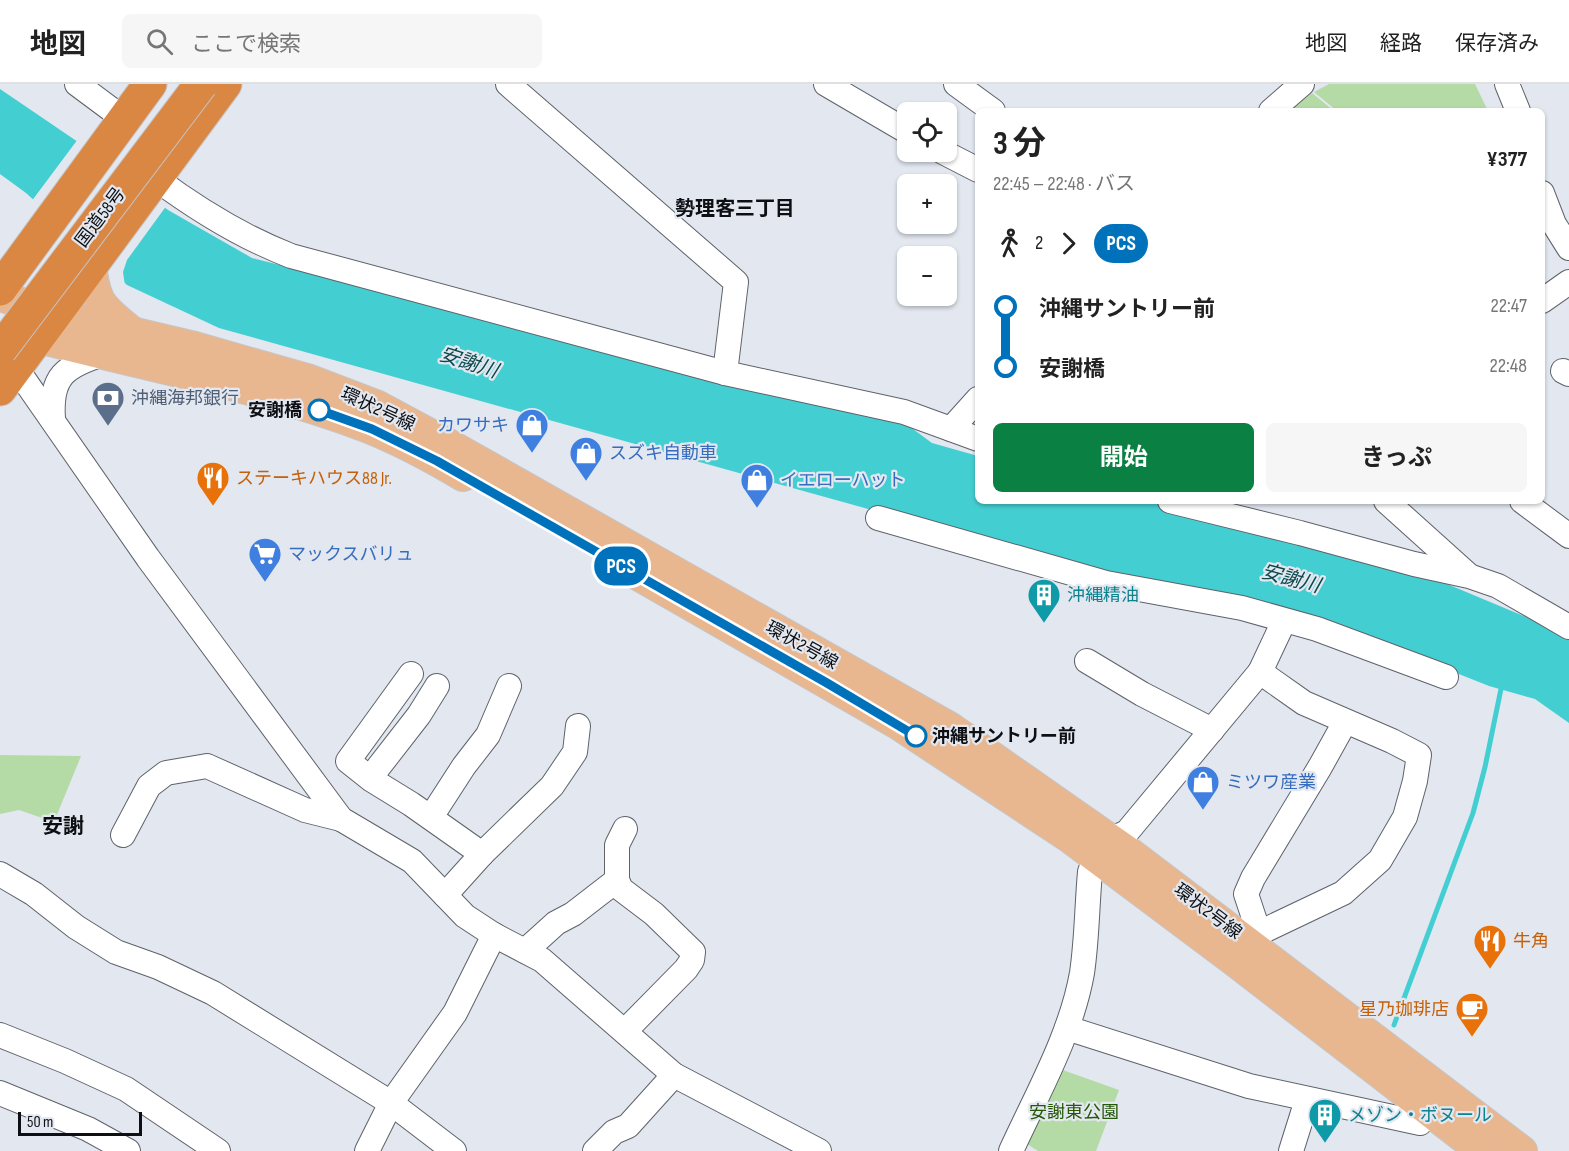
<!DOCTYPE html>
<html lang="ja">
<head>
<meta charset="utf-8">
<style>
  :root { --surface:#fff; --page:#f6f6f6; --text:#222; --muted:#767676; --line:#e0e0e0; --accent:#0b8043 }
  body { margin:0; font-family:"Sofia Sans Condensed","Noto Sans JP",sans-serif; background:var(--page); color:var(--text); height:100vh; display:flex; flex-direction:column; font-size:22px; white-space:nowrap }
  * { box-sizing:border-box; margin:0 }
  p { font-size:20px; color:var(--muted) }
  .icon { flex:none; width:33px; height:33px; fill:none; stroke:currentColor; stroke-width:2; stroke-linecap:round; stroke-linejoin:round }
  .map { position:relative; flex:1; overflow:hidden }
  .side { position:absolute; left:975px; top:24px; width:570px; height:396px; display:flex; flex-direction:column; background:var(--surface); border-radius:9px; box-shadow:0 2px 4px #0004 }
  .side>* { flex:none }
  .badge { padding:0 12px; border-radius:20px; font-size:21px; line-height:39px }
  .controls { position:absolute; left:897px; top:18px; display:grid; gap:12px }
  .controls a { display:grid; place-items:center; width:60px; height:60px; border-radius:9px; background:var(--surface); box-shadow:0 2px 4px #0004; font-size:30px }
  .scale { position:absolute; left:18px; bottom:15px; width:124px; box-sizing:border-box; padding-left:6px; border:3px solid #0d0f12; border-top:0; font-size:16px; line-height:21px; white-space:nowrap; color:#0d0f12; -webkit-text-stroke:4px #e2e7f0; paint-order:stroke }
  .map>.badge { position:absolute; translate:-50% -50%; box-shadow:0 0 0 3px #fff }
  .legs { display:flex; align-items:center; gap:9px; height:66px; padding:0 18px; font-size:20px }
  .legs p { margin-inline-start:auto }
  .overview { display:flex; align-items:center; justify-content:space-between; height:102px; padding:0 18px }
  h1 { font-size:33px; font-weight:700; line-height:45px }
  .primary-button { display:flex; gap:12px; margin-top:auto; padding:12px 18px }
  .primary-button a { flex:1; height:69px; border-radius:9px; background:var(--accent); color:#fff; font-size:24px; font-weight:700; line-height:69px; text-align:center }
  .primary-button a+a { background:var(--page); color:var(--text) }
  ul { padding:0 18px; list-style:none }
  li { display:flex; align-items:center; gap:21px; height:60px; font-size:22px }
  li i { display:grid; place-items:center; width:9px; height:100%; margin:0 8px; background:currentColor }
  li i::after { content:''; width:15px; height:15px; margin:-8px; border:4px solid; border-radius:50%; background:var(--surface) }
  li p { margin-inline-start:auto }
  li:first-child i { background:linear-gradient(#0000 50%,currentColor 0) }
  li:last-child i { background:linear-gradient(currentColor 50%,#0000 0) }
  header { display:flex; align-items:center; gap:36px; box-sizing:border-box; height:84px; padding:0 30px; background:var(--surface); border-bottom:2px solid var(--line) }
  header strong { font-size:28px }
  nav { display:flex; gap:33px; margin-inline-start:auto; font-size:21px }
  .search { width:420px; height:54px; background:var(--page); display:flex; align-items:center; gap:15px; box-sizing:border-box; padding:0 21px; border-radius:9px; color:var(--muted); font-size:22px }
  .map>svg:first-child { display:block }
  .green { fill:#b4dba5 }
  .water { fill:#43cfd2 }
  .pier { fill:#e2e7f0 }
  .lines { fill:none; stroke-linecap:round; stroke-linejoin:round }
  .stream { stroke:#43cfd2; stroke-width:5 }
  .minor-casing { stroke:#5e626a; stroke-width:26 }
  .major-casing { stroke:#c5c5c6; stroke-width:32 }
  .highway-casing { stroke:#c5c5c6; stroke-width:35 }
  .minor { stroke:#fff; stroke-width:24 }
  .major { stroke:#e9b78f; stroke-width:30 }
  .highway { stroke:#da8744; stroke-width:33 }
  .highway-bridge-casing { stroke:#c5c5c6; stroke-width:35; stroke-linecap:butt }
  .highway-bridge { stroke:#da8744; stroke-width:33 }
  .line-1-casing { stroke:#fff; stroke-width:14 }
  .line-1 { stroke:#0072bc; stroke-width:9 }
  .stop-1-dot { fill:#fff; stroke:#0072bc; stroke-width:3 }
  .labels { text-anchor:middle; stroke-width:4.5; stroke-linejoin:round; paint-order:stroke }
  .street-label { font-size:18px; fill:#0d0f12; stroke:#e2e7f0 }
  .service-label { font-size:18px; fill:#4e5e75; stroke:#e2e7f0; text-anchor:start }
  .stop-label { font-size:18px; font-weight:bold; fill:#0d0f12; stroke:#e2e7f0; text-anchor:end }
  .shop-label { font-size:18px; fill:#366cbe; stroke:#e2e7f0; text-anchor:start }
  .food-label { font-size:18px; fill:#c56008; stroke:#e2e7f0; text-anchor:start }
  .culture-label { font-size:18px; fill:#0d838f; stroke:#e2e7f0; text-anchor:start }
  .park-label { font-size:18px; fill:#255708; stroke:#e2e7f0 }
  .neighbourhood-label { font-size:20px; font-weight:bold; fill:#0d0f12; stroke:#e2e7f0 }
  .water-label { font-size:20px; font-style:italic; fill:#0b494b; stroke:#e2e7f0 }
  .quarter-label { font-size:21px; font-weight:bold; fill:#0d0f12; stroke:#e2e7f0 }
</style>
</head>
<body>
<header>
<strong>地図</strong>
<div class="search"><svg class="icon" aria-label="search" viewBox="0 0 24 24"><circle cx="10" cy="10" r="6"/><path d="M15 15l6 6"/></svg>ここで検索</div>
<nav><a>地図</a><a>経路</a><a>保存済み</a></nav>
</header>
<div class="map">
<svg width="1569" height="1067" viewBox="0 0 1569 1067">
  <rect width="100%" height="100%" fill="#e2e7f0"/>
  <!-- green -->
  <g class="green">
    <path d="M1329,0H1475L1488,27H1337L1314,8Z"/>
    <path d="M1312,9L1334,27H1287Z"/>
    <path d="M0,671L81,672L54,738L19,726L0,730Z"/>
    <path d="M1057,984L1119,1006L1096,1067H1038L1024,1058Z"/>
  </g>
  <!-- water -->
  <path class="water" d="M0,5L78,58L168,126L252,174L902,337L932,359L978,372V417H1146L1428,492L1569,551V639L1535,615L1489,602L1406,569L1087,486L219,244L127,201L26,109L0,90Z"/>
  <!-- pier -->
  <path class="pier" d="M78,55L167,121L127,176L123,188L125,202L31,118Z"/>
  <g class="lines">
    <!-- stream -->
    <path class="stream" d="M1394,941L1473,729L1485,683L1502,600"/>
    <!-- minor casing -->
    <g class="minor-casing">
      <g id="minor">
        <path d="M77,0L124,35"/>
        <path d="M508,0L736,198L725,289"/>
        <path d="M826,0L908,48"/>
        <path d="M956,0L993,27"/>
        <path d="M1507,0L1518,27"/>
        <path d="M1271,27L1302,0"/>
        <path d="M943,68L978,86"/>
        <path d="M155,94C198,126 242,153 291,172L725,289L904,328L978,355"/>
        <path d="M1542,109L1554,140L1569,164"/>
        <path d="M1542,217L1569,198"/>
        <path d="M7,271L148,474L341,735L412,777L465,832L494,851L542,876L674,991L819,1067"/>
        <path d="M1563,287L1569,290"/>
        <path d="M53,335C50,292 65,282 103,270"/>
        <path d="M951,345L978,315"/>
        <path d="M1170,417L1300,449L1414,480L1469,492L1498,502L1569,543"/>
        <path d="M1386,417L1467,490"/>
        <path d="M1522,417L1569,452"/>
        <path d="M878,434L1106,499L1242,524L1317,545L1446,593"/>
        <path d="M1087,577L1142,610L1212,646"/>
        <path d="M1260,588L1284,537"/>
        <path d="M411,590L348,677L372,696L411,720L482,770"/>
        <path d="M370,694L419,631L437,602"/>
        <path d="M431,733L464,682L488,651L509,602"/>
        <path d="M123,751L149,702L166,689L207,682L305,726L341,735"/>
        <path d="M0,790L34,810L76,843L116,868L158,883L213,909L391,1019L454,1067"/>
        <path d="M445,811L482,770L552,702L575,668L578,642"/>
        <path d="M1246,858L1259,849L1246,810L1253,794L1320,683L1345,638"/>
        <path d="M525,867L556,839L573,830L617,796"/>
        <path d="M1067,944L1249,1002L1420,1039L1440,1015"/>
        <path d="M625,947L686,885L692,876L693,868L654,830L621,805L617,796V761L625,745"/>
        <path d="M0,951L65,977L126,1005L218,1067"/>
        <path d="M0,1009L88,1045L128,1067"/>
        <path d="M367,1067L391,1019L455,929L494,851"/>
        <path d="M595,1067L614,1048L628,1042L674,991"/>
        <path d="M1011,1067C1037,1010 1071,951 1082,889C1087,855 1087,821 1090,788C1097,766 1106,757 1127,748L1260,588L1304,619L1392,657L1419,671L1415,697L1405,733L1380,776L1343,809L1259,849"/>
        <path d="M1291,1067L1307,1016"/>
      </g>
    </g>
    <!-- major casing -->
    <g class="major-casing">
      <g id="major">
        <path d="M91,180C95,218 101,223 130,246"/>
        <path d="M0,212L56,230L191,262L310,296L378,322L445,358L951,644L1130,769L1522,1067"/>
        <path d="M17,246L39,254C149,283 262,303 369,344C401,357 433,374 463,392"/>
        <path d="M617,479L896,639L1070,754L1233,876L1481,1067"/>
      </g>
    </g>
    <!-- highway casing -->
    <g class="highway-casing">
      <g id="highway">
        <path d="M0,205L150,0"/>
        <path d="M0,305L225,0"/>
      </g>
    </g>
    <!-- minor -->
    <use href="#minor" class="minor"/>
    <!-- major -->
    <use href="#major" class="major"/>
    <!-- highway -->
    <use href="#highway" class="highway"/>
    <!-- highway-bridge casing -->
    <g class="highway-bridge-casing">
      <path id="highway-bridge" d="M0,266L201,0"/>
    </g>
    <!-- highway-bridge -->
    <use href="#highway-bridge" class="highway-bridge"/>
  </g>
  <g class="lines">
    <!-- line-1 casing -->
    <g class="line-1-casing">
      <path id="line-1" d="M319,326L372,345L437,377L827,599L916,652"/>
    </g>
    <!-- line-1 -->
    <use href="#line-1" class="line-1"/>
  </g>
  <!-- icons -->
  <defs>
    <g id="bank-pin" transform="scale(1.725)"><path d="M0 17L-7.5 6A9.5 9.5 0 1 1 7.5 6Z" fill="#5c6f8a" stroke="#e2e7f0"/><path d="M-6-4H6V4H-6ZM0-2.3a2.3 2.3 0 1 0 0 4.6a2.3 2.3 0 1 0 0-4.6Z" fill="#fff"/></g>
    <g id="shop-pin" transform="scale(1.725)"><path d="M0 17L-7.5 6A9.5 9.5 0 1 1 7.5 6Z" fill="#3f7fe0" stroke="#e2e7f0"/><path d="M-5-2.5h2.3a2.7 3.5 0 0 1 5.4 0H5L5.5 6h-11ZM-1.5-2.5h3a1.5 2.3 0 0 0-3 0Z" fill="#fff"/></g>
    <g id="restaurant-pin" transform="scale(1.725)"><path d="M0 17L-7.5 6A9.5 9.5 0 1 1 7.5 6Z" fill="#e8710a" stroke="#e2e7f0"/><path d="M-5-6h1v4h1v-4h1v4h1v-4h1v5L-1.5 .5V6h-2V.5L-5-1ZM5-6V6H3V1.5H1.5Q1.5-4 5-6Z" fill="#fff"/></g>
    <g id="supermarket-pin" transform="scale(1.725)"><path d="M0 17L-7.5 6A9.5 9.5 0 1 1 7.5 6Z" fill="#3f7fe0" stroke="#e2e7f0"/><path d="M-6-5.5h2.5l.6 2H6L4.5 2H-2.5L-4.4-4H-6ZM-1.5 3.2a1.3 1.3 0 1 0 .1 0ZM3 3.2a1.3 1.3 0 1 0 .1 0Z" fill="#fff"/></g>
    <g id="building-pin" transform="scale(1.725)"><path d="M0 17L-7.5 6A9.5 9.5 0 1 1 7.5 6Z" fill="#0f9aa8" stroke="#e2e7f0"/><path d="M-4-6H4V6H1V3H-1V6H-4ZM-2.5-4.3h1.7v1.8h-1.7ZM.8-4.3h1.7v1.8H.8ZM-2.5-1h1.7V.8h-1.7ZM.8-1h1.7V.8H.8Z" fill="#fff"/></g>
    <g id="cafe-pin" transform="scale(1.725)"><path d="M0 17L-7.5 6A9.5 9.5 0 1 1 7.5 6Z" fill="#e8710a" stroke="#e2e7f0"/><path d="M-5.5-4.5H6V0H3Q3 3.5 0 3.5H-2.5Q-5.5 3.5-5.5 0ZM3-3.2v2h1.7v-2ZM-6 4.5H4V6H-6Z" fill="#fff"/></g>
  </defs>
  <g fill-rule="evenodd">
    <use href="#bank-pin" x="108" y="314"/>
    <use href="#shop-pin" x="532" y="341"/>
    <use href="#shop-pin" x="586" y="369"/>
    <use href="#restaurant-pin" x="213" y="394"/>
    <use href="#shop-pin" x="757" y="396"/>
    <use href="#supermarket-pin" x="265" y="470"/>
    <use href="#building-pin" x="1044" y="511"/>
    <use href="#shop-pin" x="1203" y="698"/>
    <use href="#restaurant-pin" x="1490" y="857"/>
    <use href="#cafe-pin" x="1472" y="925"/>
    <use href="#building-pin" x="1325" y="1031"/>
  </g>
  <!-- markers -->
  <g class="stop-1-dot">
    <circle cx="319" cy="326" r="10"/>
    <circle cx="916" cy="652" r="10"/>
  </g>
  <g class="labels">
    <!-- street labels -->
    <g class="street-label">
      <text transform="translate(100 133) rotate(-53)" y="6">国道58号</text>
      <text transform="translate(378 325) rotate(25)" y="6">環状2号線</text>
      <text transform="translate(802 561) rotate(29)" y="6">環状2号線</text>
      <text transform="translate(1208 827) rotate(37)" y="6">環状2号線</text>
    </g>
    <!-- service labels -->
    <g class="service-label">
      <text x="131" y="320">沖縄海邦銀行</text>
    </g>
    <!-- stop labels -->
    <g class="stop-label">
      <text x="302" y="332">安謝橋</text>
      <text x="932" y="658" text-anchor="start">沖縄サントリー前</text>
    </g>
    <!-- shop labels -->
    <g class="shop-label">
      <text x="509" y="347" text-anchor="end">カワサキ</text>
      <text x="609" y="375">スズキ自動車</text>
      <text x="780" y="402">イエローハット</text>
      <text x="288" y="476">マックスバリュ</text>
      <text x="1226" y="704">ミツワ産業</text>
    </g>
    <!-- food labels -->
    <g class="food-label">
      <text x="236" y="400">ステーキハウス88 Jr.</text>
      <text x="1513" y="863">牛角</text>
      <text x="1449" y="931" text-anchor="end">星乃珈琲店</text>
    </g>
    <!-- culture labels -->
    <g class="culture-label">
      <text x="1067" y="517">沖縄精油</text>
      <text x="1348" y="1037">メゾン・ボヌール</text>
    </g>
    <!-- park labels -->
    <g class="park-label">
      <text x="1074" y="1034">安謝東公園</text>
    </g>
    <!-- neighbourhood labels -->
    <g class="neighbourhood-label">
      <text x="735" y="131">勢理客三丁目</text>
    </g>
    <!-- water labels -->
    <g class="water-label">
      <text transform="translate(469 278) rotate(18)" y="7">安謝川</text>
      <text transform="translate(1291 494) rotate(15)" y="7">安謝川</text>
    </g>
    <!-- quarter labels -->
    <g class="quarter-label">
      <text x="63" y="749">安謝</text>
    </g>
  </g>
</svg>
<div class="controls">
<a><svg class="icon" aria-label="locate" viewBox="0 0 24 24"><circle cx="12" cy="12" r="6"/><path d="M12 2v4M12 18v4M2 12h4M18 12h4"/></svg></a>
<a>+</a>
<a>−</a>
</div>
<div class="scale">50 m</div>
<b class="badge" style="left:621px;top:482px;background:#0072bc;color:#fff">PCS</b>
<section class="side">
<div class="overview"><div><h1>3 分</h1><p>22:45 – 22:48 · バス</p></div><b>¥377</b></div>
<div class="legs"><svg class="icon" aria-label="walk" viewBox="0 0 24 24"><circle cx="13" cy="4" r="2"/><path d="M13 8l-2 6 4 7M11 14l-3 7M7 12l3-4h3l4 4"/></svg>2<svg class="icon" aria-label="forward" viewBox="0 0 24 24"><path d="M9 5l7 7-7 7"/></svg><b class="badge" style="background:#0072bc;color:#fff">PCS</b></div>
<ul>
<li><i style="color:#0072bc"></i><b>沖縄サントリー前</b><p>22:47</p></li>
<li><i style="color:#0072bc"></i><b>安謝橋</b><p>22:48</p></li>
</ul>
<div class="primary-button"><a>開始</a><a>きっぷ</a></div>
</section>
</div>
</body>
</html>
